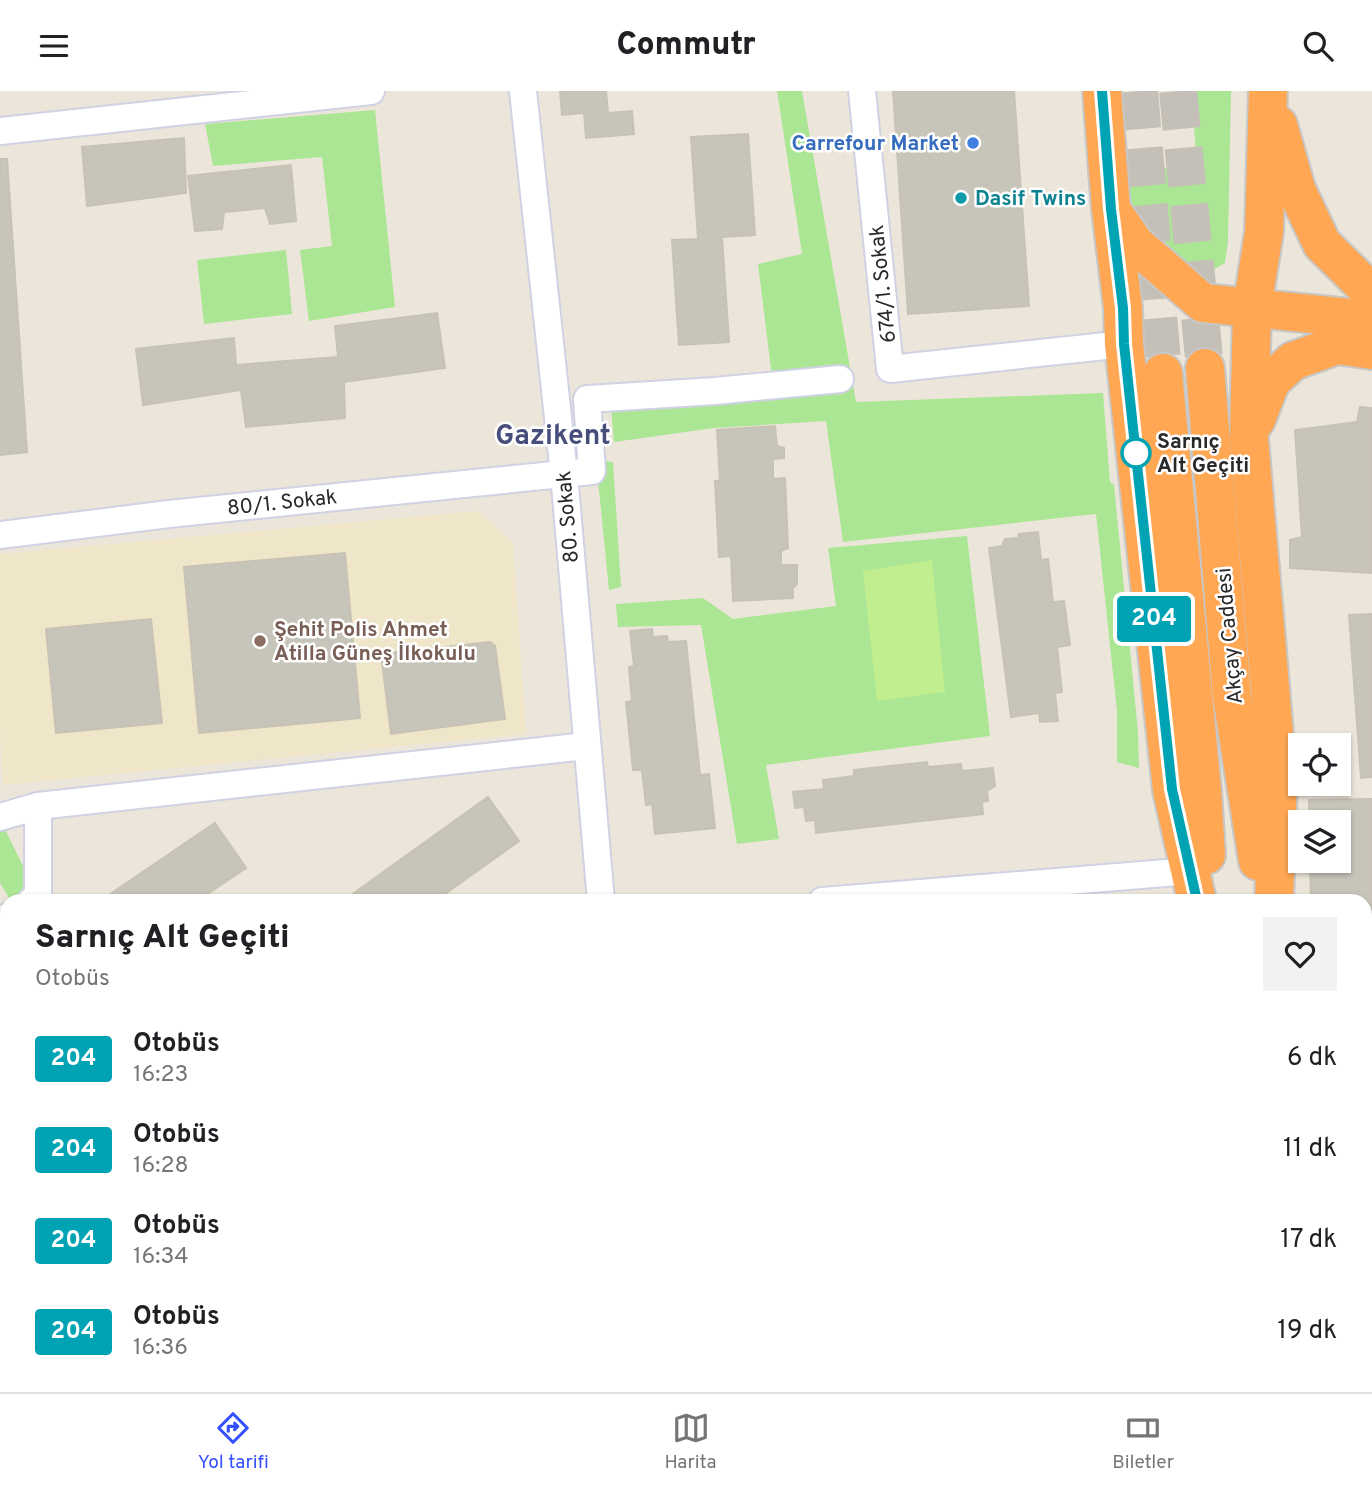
<!DOCTYPE html>
<html lang="tr">
<head>
<meta charset="utf-8">
<style>
  :root { --surface:#fff; --page:#f2f2f2; --text:#202124; --muted:#757577; --line:#e0e0e0; --accent:#3550ff }
  body { margin:0; font-family:Overpass,sans-serif; background:var(--page); color:var(--text); height:100vh; display:flex; flex-direction:column; font-size:26px; white-space:nowrap }
  * { box-sizing:border-box; margin:0 }
  p { font-size:23px; color:var(--muted) }
  .icon { flex:none; width:38px; height:38px; fill:none; stroke:currentColor; stroke-width:2; stroke-linecap:round; stroke-linejoin:round }
  .map { position:relative; flex:1; overflow:hidden }
  .side { position:absolute; left:0px; top:803px; width:1372px; height:499px; display:flex; flex-direction:column; background:var(--surface); border-radius:21px 21px 0 0; box-shadow:0 2px 5px #0004 }
  .side>* { flex:none }
  .badge { padding:0 14px; border-radius:5px; font-size:24px; line-height:46px }
  .buttons { position:absolute; left:1288px; top:642px; display:grid; gap:14px }
  .buttons a { display:grid; place-items:center; width:63px; height:63px; border-radius:0px; background:var(--surface); box-shadow:0 2px 5px #0004; font-size:35px }
  .map>.badge { position:absolute; translate:-50% -50%; box-shadow:0 0 0 4px #fff }
  .round { display:grid; place-items:center; flex:none; width:74px; height:74px; border-radius:0px; background:var(--page) }
  .headline { display:flex; align-items:center; justify-content:space-between; height:119px; padding:0 35px }
  h1 { font-size:33px; font-weight:800; line-height:52px }
  ul { padding:0; list-style:none }
  li { display:flex; align-items:center; gap:21px; height:91px; padding:0 35px }
  li div { flex:1 }
  li b { display:block; font-size:26px }
  li em { font-style:normal }
  li .badge { min-width:77px; font-weight:700; text-align:center }
  header { display:flex; justify-content:space-between; align-items:center; height:91px; padding:0 35px; background:var(--surface); font-size:32px; font-weight:800 }
  .tab-bar { display:flex; justify-content:space-around; align-items:center; height:98px; border-top:2px solid var(--line); background:var(--surface); font-size:19px; color:var(--muted) }
  .tab-bar a { display:grid; justify-items:center; gap:4px }
  .tab-bar .active { color:var(--accent) }
  .map>svg:first-child { display:block }
  .education { fill:#efe5c9 }
  .green { fill:#abe694 }
  .pitch { fill:#c1ee8f }
  .building { fill:#c7c4b9; stroke:#c8c2b4; stroke-width:2 }
  .lines { fill:none; stroke-linecap:round; stroke-linejoin:round }
  .highway-tunnel { stroke:#c5c0b7; stroke-width:38; stroke-dasharray:38 19; stroke-linecap:butt }
  .minor-casing { stroke:#d0d2e3; stroke-width:30 }
  .highway-casing { stroke:#c7c7c7; stroke-width:42 }
  .minor { stroke:#fff; stroke-width:26 }
  .highway { stroke:#ffa753; stroke-width:38 }
  .line-casing { stroke:#fff; stroke-width:16 }
  .line { stroke:#00a3b4; stroke-width:10 }
  .shop-dot { fill:#3f7fe0; stroke:#fff; stroke-width:2.5 }
  .culture-dot { fill:#0f9aa8; stroke:#fff; stroke-width:2.5 }
  .stop-dot { fill:#fff; stroke:#00a3b4; stroke-width:3.5 }
  .education-dot { fill:#8d6e63; stroke:#fff; stroke-width:2.5 }
  .labels { text-anchor:middle; stroke-width:5; stroke-linejoin:round; paint-order:stroke }
  .shop-label { font-size:21px; font-weight:bold; fill:#366cbe; stroke:#fff; text-anchor:end }
  .culture-label { font-size:21px; font-weight:bold; fill:#0d838f; stroke:#fff; text-anchor:start }
  .street-label { font-size:21px; fill:#292929; stroke:#fff }
  .stop-label { font-size:21px; font-weight:bold; fill:#292929; stroke:#fff; text-anchor:start }
  .education-label { font-size:21px; font-weight:bold; fill:#785e54; stroke:#fff; text-anchor:start }
  .district-label { font-size:28px; font-weight:bold; fill:#484e7c; stroke:#fff }
</style>
</head>
<body>
<header><svg class="icon" aria-label="menu" viewBox="0 0 24 24"><path d="M4 6h16M4 12h16M4 18h16"/></svg>Commutr<svg class="icon" aria-label="search" viewBox="0 0 24 24"><circle cx="10" cy="10" r="6"/><path d="M15 15l6 6"/></svg></header>
<div class="map">
<svg width="1372" height="1301" viewBox="0 0 1372 1301">
  <rect width="100%" height="100%" fill="#ece6da"/>
  <!-- education -->
  <g class="education">
    <path d="M478,420L513,452L526,643L3,694L0,638V463Z"/>
    <path d="M567,1295H660L668,1301H564Z"/>
  </g>
  <!-- green -->
  <g class="green">
    <path d="M777,0H802L856,311L1103,302L1110,391L1114,394L1138,641L1139,677L1117,671V620L1096,423L843,451L826,330L714,337L614,351L611,317L825,277L772,286L758,173L802,163Z"/>
    <path d="M1191,0H1231L1228,150L1225,172L1208,182H1187L1161,175L1108,87L1197,72Z"/>
    <path d="M375,19L395,216L309,230L300,159L332,155L322,66L213,75L205,33Z"/>
    <path d="M286,159L292,223L204,233L197,169Z"/>
    <path d="M596,369L613,371L621,496L609,499Z"/>
    <path d="M967,445L990,645L766,674L779,748L737,753L701,534L618,536L616,513L703,507L733,528L836,515L828,457Z"/>
    <path d="M3,734L40,810H11L0,792V736Z"/>
    <path d="M55,1295H346L336,1301H46Z"/>
  </g>
  <!-- pitch -->
  <path class="pitch" d="M932,469L945,601L877,610L863,480Z"/>
  <!-- building -->
  <g class="building">
    <path d="M560,0H606L608,22L632,20L634,43L586,47L584,22L562,24Z"/>
    <path d="M893,0H1014L1029,215L908,223Z"/>
    <path d="M748,43L755,144L722,146L729,251L679,254L672,149L698,148L691,46Z"/>
    <path d="M184,47L186,102L87,115L82,56Z"/>
    <path d="M0,68H7L27,361L0,364Z"/>
    <path d="M291,74L296,130L270,133L265,117L224,121L222,138L195,140L188,85Z"/>
    <path d="M437,222L445,277L344,291L345,327L246,336L241,299L143,314L136,258L234,247L236,274L338,266L335,235Z"/>
    <path d="M1360,316L1372,317V482L1290,477V449L1302,446L1295,339L1357,331Z"/>
    <path d="M775,335L777,355L784,357V367L773,368V388L785,387L788,457L781,460V474H797V493L793,497V507L733,510L731,465L719,466L715,390H720L717,339Z"/>
    <path d="M1038,441L1041,469L1048,468L1053,511L1064,510L1070,554L1057,556L1062,601L1055,602L1058,630L1040,631L1039,622L1011,626L989,457L1002,455L1005,448L1018,447L1019,443Z"/>
    <path d="M345,462L360,627L199,642L184,476Z"/>
    <path d="M1372,523V686L1361,687L1349,524Z"/>
    <path d="M151,528L162,632L56,642L46,538Z"/>
    <path d="M652,538L653,546L667,545L668,551L686,550L700,684L709,683L715,737L655,743L652,713L646,714L642,679H633L626,611L632,610L629,576L634,575L630,540Z"/>
    <path d="M490,551L495,555L505,628L391,643L381,563Z"/>
    <path d="M927,671L928,676L961,673L962,680L993,677L995,695L987,700L988,710L982,711L983,723L816,742L815,729L806,730L804,716L795,717L793,701L824,698L823,689L854,685V679Z"/>
    <path d="M488,706L519,750L435,810H343Z"/>
    <path d="M1372,708V875H1365V810H1311L1310,770H1339V732H1310L1309,709Z"/>
    <path d="M215,732L246,777L197,810H100Z"/>
    <path d="M7,990V1092L0,1097V995Z"/>
    <path d="M0,1199L7,1209V1295H40L31,1301H0Z"/>
    <path d="M1372,1212V1275L1365,1276V1213Z"/>
    <rect x="885" y="1295" width="57" height="6"/>
  </g>
  <g class="lines">
    <!-- highway-tunnel -->
    <g class="highway-tunnel">
      <path d="M1139,0L1163,282"/>
      <path d="M1178,0L1205,277"/>
    </g>
    <!-- minor casing -->
    <g class="minor-casing">
      <g id="minor">
        <path d="M523,0L564,383L601,810"/>
        <path d="M862,0L890,278L1124,253"/>
        <path d="M0,40L371,0"/>
        <path d="M0,444L169,423L592,380L587,308L715,300L840,288"/>
        <path d="M0,726L38,715L586,655"/>
        <path d="M31,810L38,806V715"/>
        <path d="M822,810L1190,780"/>
        <path d="M0,831L7,826"/>
        <path d="M0,989L7,984"/>
        <path d="M0,1113L7,1123"/>
        <path d="M1365,1160V1179"/>
        <path d="M127,1295L131,1301"/>
        <path d="M391,1295L395,1301"/>
        <path d="M857,1295L858,1301"/>
        <path d="M102,1301L111,1295"/>
        <path d="M333,1301L343,1295"/>
        <path d="M495,1301L498,1295"/>
        <path d="M539,1301L542,1295"/>
        <path d="M811,1301V1295"/>
      </g>
    </g>
    <!-- highway casing -->
    <g class="highway-casing">
      <g id="highway">
        <path d="M1102,0L1111,118L1123,217L1124,253L1172,699L1197,810"/>
        <path d="M1268,0L1264,141L1252,217L1249,348L1278,690L1274,810"/>
        <path d="M1278,34L1296,98L1322,153L1372,202"/>
        <path d="M1112,120L1135,153L1203,212L1372,229"/>
        <path d="M1205,277L1232,605L1258,770"/>
        <path d="M1163,282L1202,699L1206,764"/>
        <path d="M1256,329L1271,290L1293,270L1337,254L1372,259"/>
        <path d="M1233,1295L1234,1301"/>
        <path d="M1295,1295V1301"/>
      </g>
    </g>
    <!-- minor -->
    <use href="#minor" class="minor"/>
    <!-- highway -->
    <use href="#highway" class="highway"/>
  </g>
  <g class="lines">
    <!-- line casing -->
    <g class="line-casing">
      <path id="line" d="M1102,0L1111,118L1123,217L1124,253L1172,698L1197,810"/>
    </g>
    <!-- line -->
    <use href="#line" class="line"/>
  </g>
  <!-- markers -->
  <circle class="shop-dot" cx="973" cy="52" r="7"/>
  <circle class="culture-dot" cx="961" cy="107" r="7"/>
  <circle class="stop-dot" cx="1136" cy="362" r="14"/>
  <circle class="education-dot" cx="260" cy="550" r="7"/>
  <g class="labels">
    <!-- shop labels -->
    <g class="shop-label">
      <text x="959" y="59">Carrefour Market</text>
    </g>
    <!-- culture labels -->
    <g class="culture-label">
      <text x="975" y="114">Dasif Twins</text>
    </g>
    <!-- street labels -->
    <g class="street-label">
      <text transform="translate(882 193) rotate(-96)" y="7">674/1. Sokak</text>
      <text transform="translate(282 411) rotate(-6)" y="7">80/1. Sokak</text>
      <text transform="translate(567 426) rotate(-95)" y="7">80. Sokak</text>
      <text transform="translate(1229 545) rotate(-95)" y="7">Akçay Caddesi</text>
    </g>
    <!-- stop labels -->
    <g class="stop-label">
      <text x="1157" y="357">Sarnıç<tspan x="1157" dy="24">Alt Geçiti</tspan></text>
    </g>
    <!-- education labels -->
    <g class="education-label">
      <text x="274" y="545">Şehit Polis Ahmet<tspan x="274" dy="24">Atilla Güneş İlkokulu</tspan></text>
    </g>
    <!-- district labels -->
    <g class="district-label">
      <text x="553" y="353">Gazikent</text>
    </g>
  </g>
</svg>
<div class="buttons">
<a><svg class="icon" aria-label="locate" viewBox="0 0 24 24"><circle cx="12" cy="12" r="6"/><path d="M12 2v4M12 18v4M2 12h4M18 12h4"/></svg></a>
<a><svg class="icon" aria-label="layers" viewBox="0 0 24 24"><path d="M12 4l9 5-9 5-9-5zM3 14l9 5 9-5"/></svg></a>
</div>
<b class="badge" style="left:1154px;top:528px;background:#00a3b4;color:#fff">204</b>
<section class="side">
<div class="headline"><div><h1>Sarnıç Alt Geçiti</h1><p>Otobüs</p></div><a class="round"><svg class="icon" aria-label="heart" viewBox="0 0 24 24"><path d="M12 20l-8-8c-3-5 5-10 8-4 3-6 11-1 8 4z"/></svg></a></div>
<ul>
<li><span class="badge" style="background:#00a3b4;color:#fff">204</span><div><b>Otobüs</b><p>16:23</p></div><em>6 dk</em></li>
<li><span class="badge" style="background:#00a3b4;color:#fff">204</span><div><b>Otobüs</b><p>16:28</p></div><em>11 dk</em></li>
<li><span class="badge" style="background:#00a3b4;color:#fff">204</span><div><b>Otobüs</b><p>16:34</p></div><em>17 dk</em></li>
<li><span class="badge" style="background:#00a3b4;color:#fff">204</span><div><b>Otobüs</b><p>16:36</p></div><em>19 dk</em></li>
</ul>
</section>
</div>
<nav class="tab-bar">
<a class="active"><svg class="icon" aria-label="directions" viewBox="0 0 24 24"><path d="M12 3l9 9-9 9-9-9zM9 14v-3h6M13 9l2 2-2 2"/></svg>Yol tarifi</a>
<a><svg class="icon" aria-label="map" viewBox="0 0 24 24"><path d="M3 6l6-2 6 2 6-2v14l-6 2-6-2-6 2zM9 4v14M15 6v14"/></svg>Harita</a>
<a><svg class="icon" aria-label="tickets" viewBox="0 0 24 24"><path d="M3 7h18v10H3zM15 7v10"/></svg>Biletler</a>
</nav>
</body>
</html>
